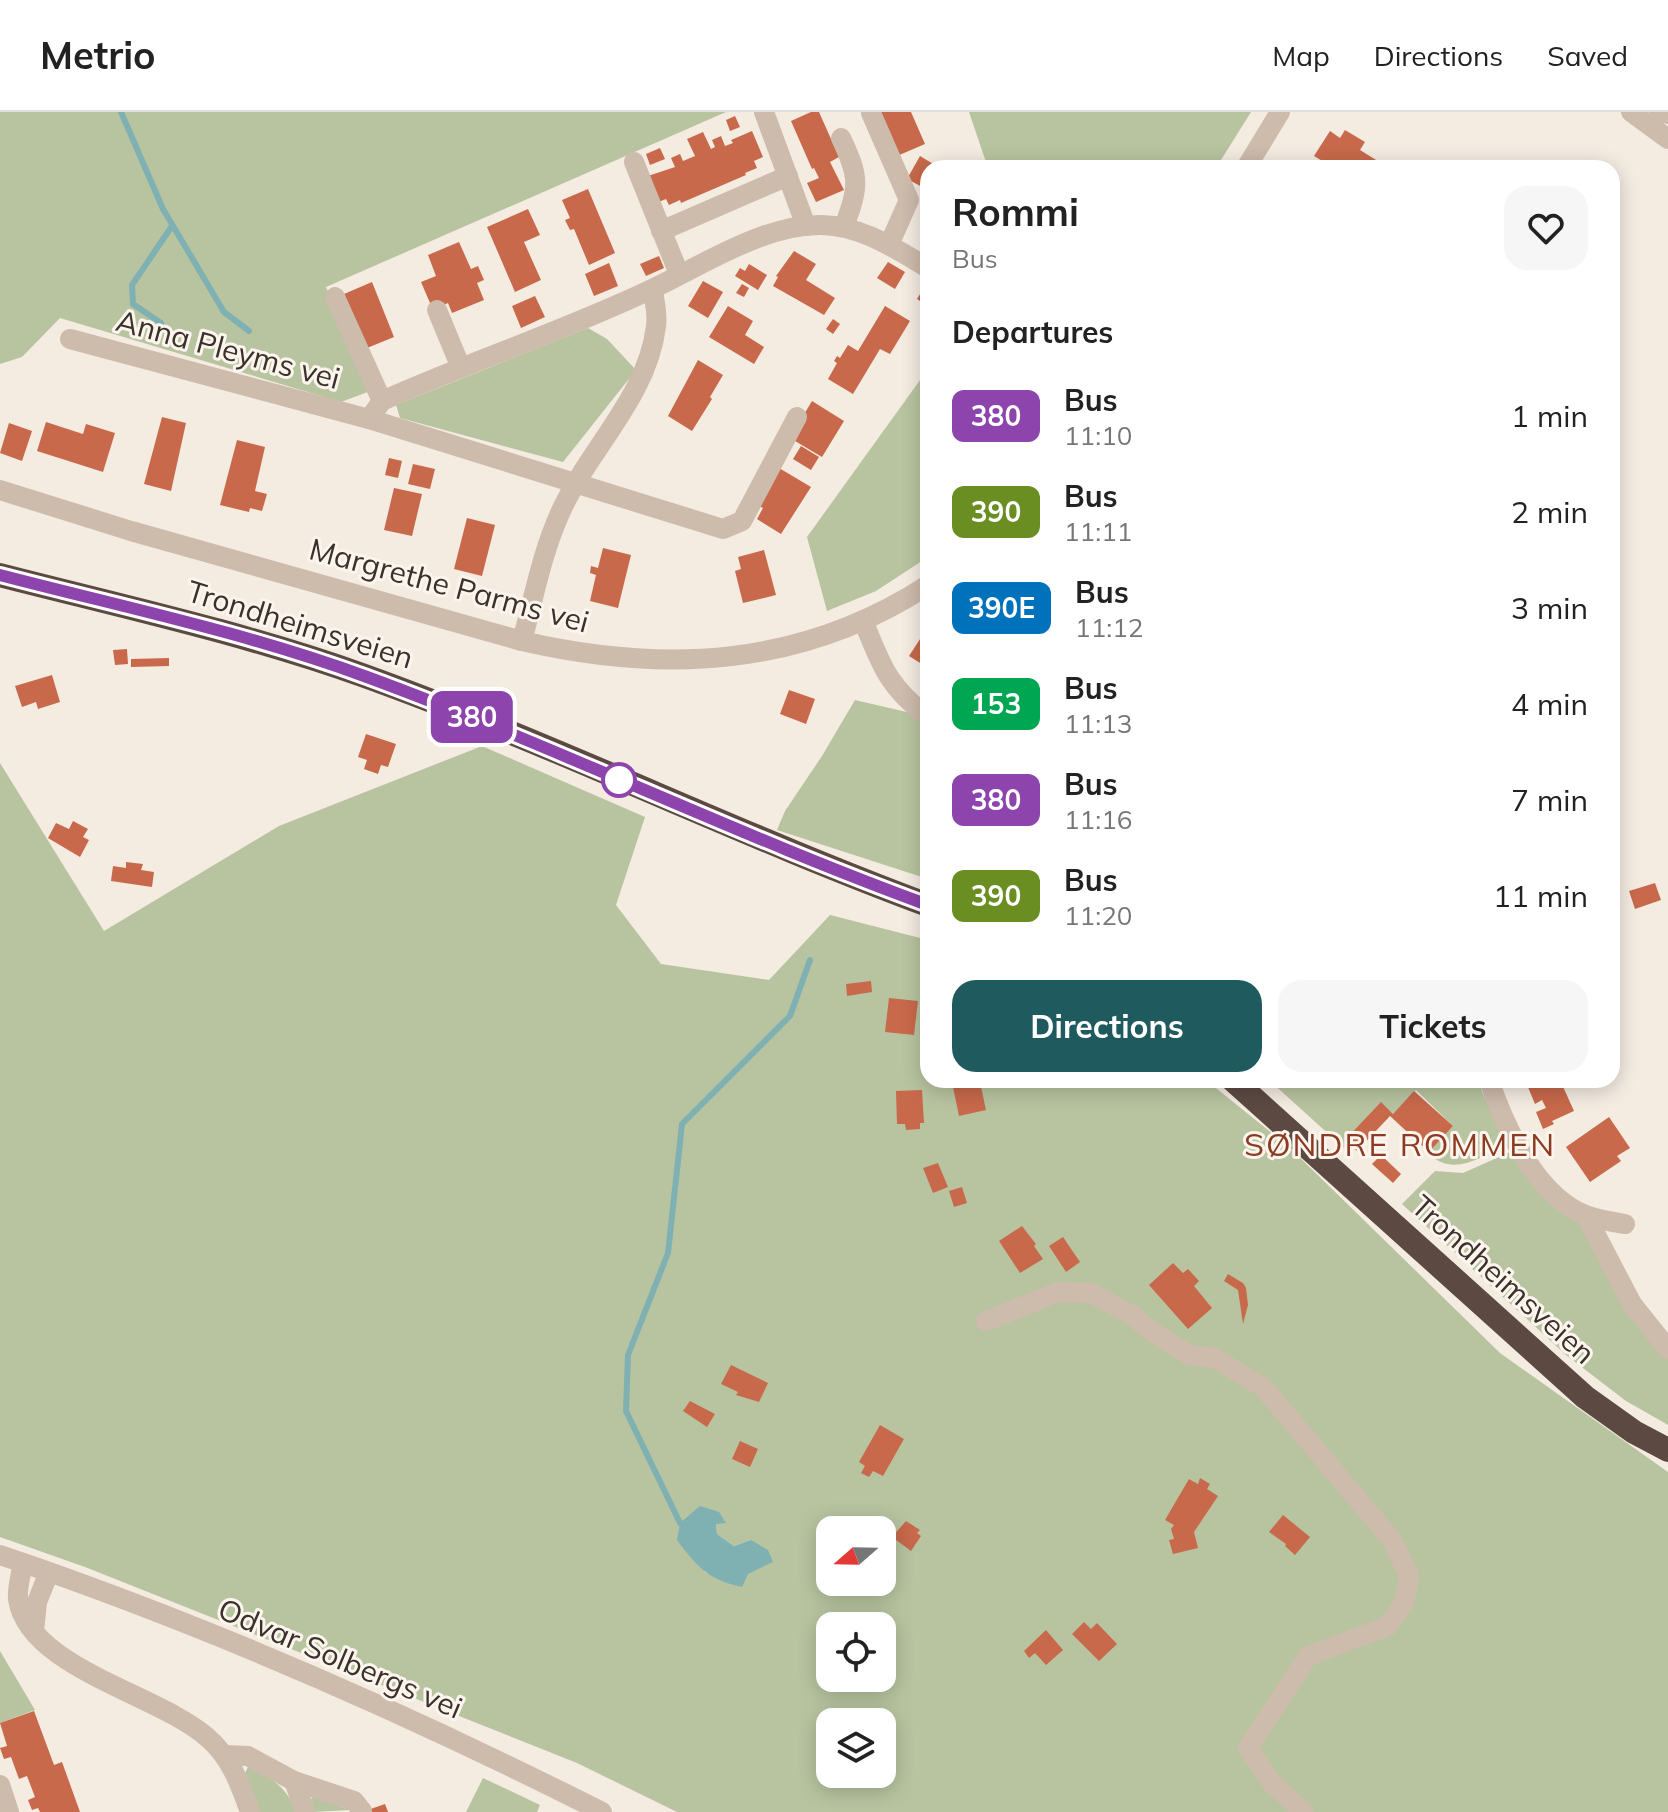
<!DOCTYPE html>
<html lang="en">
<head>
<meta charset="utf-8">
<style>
  :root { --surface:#fff; --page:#f6f6f6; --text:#222; --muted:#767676; --line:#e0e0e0; --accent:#1f5a5e }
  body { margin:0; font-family:Mulish,sans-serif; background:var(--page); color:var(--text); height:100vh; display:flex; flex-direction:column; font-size:30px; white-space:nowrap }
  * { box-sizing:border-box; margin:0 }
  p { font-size:26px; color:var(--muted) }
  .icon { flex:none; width:44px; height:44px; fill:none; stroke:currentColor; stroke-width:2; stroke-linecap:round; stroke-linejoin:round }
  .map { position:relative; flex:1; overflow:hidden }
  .drawer { position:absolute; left:920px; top:48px; width:700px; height:928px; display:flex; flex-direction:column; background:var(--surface); border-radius:24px; box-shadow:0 4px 20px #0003 }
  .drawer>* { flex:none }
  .badge { padding:0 16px; border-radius:12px; font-size:28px; line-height:52px }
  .needle { width:52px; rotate:250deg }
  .controls { position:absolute; left:816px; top:1404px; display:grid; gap:16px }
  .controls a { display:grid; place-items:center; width:80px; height:80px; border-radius:16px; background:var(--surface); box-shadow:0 4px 20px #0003; font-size:40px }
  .map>.badge { position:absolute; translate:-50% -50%; box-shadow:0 0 0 4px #fff }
  h2 { padding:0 32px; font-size:30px; line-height:72px }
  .round { display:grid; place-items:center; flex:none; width:84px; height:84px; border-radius:24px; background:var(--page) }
  .summary { display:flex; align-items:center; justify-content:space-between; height:136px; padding:0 32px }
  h1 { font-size:38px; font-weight:700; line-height:60px }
  .button { display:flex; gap:16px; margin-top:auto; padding:16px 32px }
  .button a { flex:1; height:92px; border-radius:24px; background:var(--accent); color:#fff; font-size:32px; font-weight:700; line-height:92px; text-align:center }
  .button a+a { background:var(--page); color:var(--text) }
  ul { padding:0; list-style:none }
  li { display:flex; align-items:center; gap:24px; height:96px; padding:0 32px }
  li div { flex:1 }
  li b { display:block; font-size:30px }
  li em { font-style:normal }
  li .badge { min-width:88px; font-weight:700; text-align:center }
  header { display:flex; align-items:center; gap:48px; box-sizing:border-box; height:112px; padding:0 40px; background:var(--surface); border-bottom:2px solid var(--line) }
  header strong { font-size:38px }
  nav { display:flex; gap:44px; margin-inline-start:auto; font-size:28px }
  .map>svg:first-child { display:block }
  .green { fill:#b8c4a0; fill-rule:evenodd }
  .water { fill:#7fb0b2 }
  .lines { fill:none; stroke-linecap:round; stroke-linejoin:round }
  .stream { stroke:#7fb0b2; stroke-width:6 }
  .building { fill:#c8694b }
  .minor { stroke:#cdbbac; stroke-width:20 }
  .highway { stroke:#5c4a42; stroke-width:24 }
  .line-casing { stroke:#fff; stroke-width:18 }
  .line { stroke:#8e44ad; stroke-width:12 }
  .stop-dot { fill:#fff; stroke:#8e44ad; stroke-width:4 }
  .labels { text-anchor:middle; stroke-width:6; stroke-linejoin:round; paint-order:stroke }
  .street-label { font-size:30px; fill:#3b302b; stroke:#fbf5ee }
  .neighbourhood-label { font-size:32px; letter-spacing:2px; fill:#8c3b22; stroke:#fbf5ee }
</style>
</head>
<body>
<header>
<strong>Metrio</strong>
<nav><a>Map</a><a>Directions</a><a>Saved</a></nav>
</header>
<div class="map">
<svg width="1668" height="1700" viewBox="0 0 1668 1700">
  <rect width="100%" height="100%" fill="#f4ebe1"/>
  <!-- green -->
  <g class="green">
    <path d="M0,0H726L326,175L373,278L341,290L60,206L22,245L0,252Z"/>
    <path d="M969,0H1251L1216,56H988Z"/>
    <path d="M588,216L607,227L636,258L563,350L400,306L396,293Z"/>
    <path d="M928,257V445L876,479L827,499L807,425Z"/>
    <path d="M855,588L928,605V767L777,718L785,699L822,644Z"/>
    <path d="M482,634L645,705L616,793L661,852L769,868L830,803L928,828V968H1206L1289,1035L1500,1241L1668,1360V1700H677L577,1651L85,1455L0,1425V651L104,819L279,714ZM701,1394L716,1412L717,1422L734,1434L751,1428L705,1461ZM830,1418H882V1470H830ZM830,1514H882V1566H830ZM830,1610H882V1662H830Z"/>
    <path d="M1269,968H1479L1482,980L1508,1033C1480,1045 1453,1066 1428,1041L1453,1014L1416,978L1393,1002L1382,993L1344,1036Z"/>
    <path d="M1519,1036L1572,1096L1668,1237V1313L1626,1289L1566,1243L1402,1092L1435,1059L1463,1061Z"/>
    <path d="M0,1539L35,1598L0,1611Z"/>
    <path d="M248,1655C272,1666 287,1675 296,1700H259L245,1661Z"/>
    <path d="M483,1666L540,1693L537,1700H466Z"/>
    <path d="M313,1685L350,1698L313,1700L311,1687Z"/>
  </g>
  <!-- water -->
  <path class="water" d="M700,1394L719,1400L726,1411L716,1412L717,1422L734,1434L751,1428L768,1438L773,1450L748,1462L742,1475C709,1468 697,1455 677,1428L680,1411Z"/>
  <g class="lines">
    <!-- stream -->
    <g class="stream">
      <path d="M121,0L163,97L224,200L249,219"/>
      <path d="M161,211L133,192L132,173L172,114"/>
      <path d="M680,1411L626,1299L628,1243L668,1141L682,1012L790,904L810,848"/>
    </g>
  </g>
  <!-- building -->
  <g class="building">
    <path d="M811,0H819L839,45L830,50L844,78L816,90L807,71L819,66L814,56L812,57L791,9Z"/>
    <path d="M878,0H911L925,32L897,44Z"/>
    <path d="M735,4L740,15L730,19L726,8Z"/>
    <path d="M1345,18L1365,30L1360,38L1389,56H1334L1314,44L1330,19L1340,26Z"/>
    <path d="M752,19L763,45L754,49L757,56L745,61L746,63L681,91L680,88L669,93L666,87L656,91L645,65L675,55L671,46L680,42L683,49L695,44L687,27L703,20L711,37L715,35L712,28L721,24L725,34L733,31L731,28Z"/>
    <path d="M660,36L665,47L650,53L646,42Z"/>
    <path d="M920,44L940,56H928V78L907,67Z"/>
    <path d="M588,77L615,141L589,153L574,117L570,118L565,108L570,106L562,88Z"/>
    <path d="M528,97L540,123L524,130L541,168L515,180L487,115Z"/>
    <path d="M459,130L471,157L478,154L484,168L477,171L484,188L452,201L448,191L433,198L421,170L436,164L428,143Z"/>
    <path d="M794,139L816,152L806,168L835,186L824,203L773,174L778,165L776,164Z"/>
    <path d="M659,144L664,156L646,164L640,152Z"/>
    <path d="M888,150L905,160L895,177L877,166Z"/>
    <path d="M609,151L618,174L594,184L585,162Z"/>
    <path d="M749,152L767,163L758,178L735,164L740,156L745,159Z"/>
    <path d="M703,169L723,180L708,206L688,194Z"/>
    <path d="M928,169V194L917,187Z"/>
    <path d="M372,170L394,225L367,236L344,182Z"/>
    <path d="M742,172L749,176L744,185L736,181Z"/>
    <path d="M535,184L545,205L521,216L512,194Z"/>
    <path d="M728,194L753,209L745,223L764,235L754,252L709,225Z"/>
    <path d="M885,194L910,209L890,242L880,237L853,282L828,267L837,251L834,249L837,244L840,246L848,233L858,239Z"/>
    <path d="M833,207L840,212L833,222L826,217Z"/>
    <path d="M698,248L723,263L710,285L712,287L692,319L668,304Z"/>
    <path d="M812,289L844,309L822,345L790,326Z"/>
    <path d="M162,305L186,311L171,379L144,372Z"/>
    <path d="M46,310L83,322L86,312L115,321L103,360L37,339Z"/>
    <path d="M9,311L32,319L22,349L0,341Z"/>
    <path d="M237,328L265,335L255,379L267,382L262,399L250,396L249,400L220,393Z"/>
    <path d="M801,334L819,345L811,358L793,347Z"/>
    <path d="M389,346L402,349L398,366L385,363Z"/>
    <path d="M413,352L435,357L430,377L408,372Z"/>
    <path d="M779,356L811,375L781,422L757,407L763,396L757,393Z"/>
    <path d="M394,376L422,382L412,424L384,418Z"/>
    <path d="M467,406L495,413L482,464L454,457Z"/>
    <path d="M603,436L631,443L618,496L590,489L596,463L590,461L591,454L598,456Z"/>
    <path d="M764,438L776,483L743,491L735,459L741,457L738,445Z"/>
    <path d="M922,524L928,528V561L922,557L925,554L909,544Z"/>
    <path d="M127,537L128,552L115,553L113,538Z"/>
    <path d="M169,546V554L131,555V547Z"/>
    <path d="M52,563L60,590L38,597L36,590L22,595L15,574Z"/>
    <path d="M789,578L815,587L806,612L780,602Z"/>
    <path d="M366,622L396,632L388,655L381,653L378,662L364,657L367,648L358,645Z"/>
    <path d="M73,709L88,717L83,725L89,728L80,745L48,726L56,711L69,717Z"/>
    <path d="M126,750L143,752L141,758L154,760L152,775L111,769L113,754L126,756Z"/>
    <path d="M1655,771L1661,788L1635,797L1629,779Z"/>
    <path d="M871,869L872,880L847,884L846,872Z"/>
    <path d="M889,886L918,889L914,923L885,920Z"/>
    <path d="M920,913H928V938H921Z"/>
    <path d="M1525,968H1560L1574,999L1552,1009L1554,1012L1543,1017L1536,1000L1546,996L1542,988L1535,992Z"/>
    <path d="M980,970L986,998L959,1004L953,975Z"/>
    <path d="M922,978L924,1011H920V1017L906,1018L905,1012H897L896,979Z"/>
    <path d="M1414,979L1453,1014L1429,1040L1390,1004L1357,1039L1345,1028L1381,990L1393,1002Z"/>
    <path d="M1609,1005L1630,1036L1617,1044L1621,1049L1590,1070L1566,1035Z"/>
    <path d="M1381,1043L1401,1062L1393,1071L1372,1052Z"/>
    <path d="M938,1051L948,1075L933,1081L923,1056Z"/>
    <path d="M962,1075L967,1091L954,1095L949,1079Z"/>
    <path d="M1022,1114L1036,1132L1034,1134L1043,1147L1020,1161L999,1129Z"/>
    <path d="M1063,1125L1080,1150L1066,1160L1049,1134Z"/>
    <path d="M1173,1151L1183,1161L1188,1157L1199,1169L1194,1174L1212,1196L1188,1217L1149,1173Z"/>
    <path d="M1228,1162L1243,1171L1246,1176L1248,1193L1243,1212L1238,1178L1224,1169Z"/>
    <path d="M731,1253L768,1271L759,1290L736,1283L738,1280L721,1272Z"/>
    <path d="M690,1289L715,1302L707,1315L683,1299Z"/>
    <path d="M880,1313L904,1327L883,1364L873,1359L869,1365L861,1361L865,1354L859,1350Z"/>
    <path d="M740,1329L758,1337L750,1355L732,1347Z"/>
    <path d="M1200,1366L1210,1372L1207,1377L1218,1384L1194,1420L1198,1436L1173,1442L1169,1428L1174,1427L1171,1417L1174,1413L1165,1408L1189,1367L1198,1372Z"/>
    <path d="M1283,1403L1310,1425L1295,1443L1285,1434L1286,1432L1269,1420Z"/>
    <path d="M906,1409L920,1418L917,1421L921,1424L911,1439L892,1425Z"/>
    <path d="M1084,1510L1091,1517L1097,1511L1117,1532L1099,1549L1072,1522Z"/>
    <path d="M1046,1518L1063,1538L1046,1553L1035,1541L1029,1546L1024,1539Z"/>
    <path d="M34,1599L54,1653L62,1650L80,1700H40L38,1696L32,1698L28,1688L35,1685L27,1664L19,1667L11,1645L4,1647L0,1636L7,1634L0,1611Z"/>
    <path d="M385,1692L388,1700H362Z"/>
  </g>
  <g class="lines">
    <!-- minor -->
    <g class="minor">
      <path d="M764,0L806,114"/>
      <path d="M1631,0L1668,27"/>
      <path d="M1659,0L1668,2"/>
      <path d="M871,1L909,88L889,133"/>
      <path d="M841,26C860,66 859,74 844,115"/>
      <path d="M634,50L679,162"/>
      <path d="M1246,56L1280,0"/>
      <path d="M661,119L788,64"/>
      <path d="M335,185L382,289"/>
      <path d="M437,198L461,256"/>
      <path d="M70,227L369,307L723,417L742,409L797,305"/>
      <path d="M369,307L382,289C471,249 564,219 652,177C703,153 764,112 822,113C862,114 894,136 928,156"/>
      <path d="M0,378L131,419L522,529C665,562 802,555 928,473"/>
      <path d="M863,508C881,553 888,575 928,605"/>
      <path d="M522,529C534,485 542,440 561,399C589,337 648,284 656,214C658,202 654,189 653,177"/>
      <path d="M1489,968C1505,1015 1537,1086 1588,1104C1600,1108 1613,1110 1625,1112"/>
      <path d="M1586,1104L1632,1192L1668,1237"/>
      <path d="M986,1209L1058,1180L1091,1181L1132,1203L1151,1219L1189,1243L1214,1246L1263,1275L1392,1428L1409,1464L1404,1491L1388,1514L1308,1544L1248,1636L1272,1671L1303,1700"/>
      <path d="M0,1443C204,1512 410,1603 602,1700"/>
      <path d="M23,1451C21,1462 17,1476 18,1487C28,1556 161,1583 208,1626C231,1646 240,1672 250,1700"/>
      <path d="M34,1519L37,1490L49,1460"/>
      <path d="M225,1643L248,1644L294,1669L354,1689L362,1699"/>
      <path d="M294,1669L305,1700"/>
      <path d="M0,1673L9,1700"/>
    </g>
    <!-- highway -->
    <g class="highway">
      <path d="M0,463C121,494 244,521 362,563C554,632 737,722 928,793"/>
      <path d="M1233,968L1585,1285L1634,1320L1668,1338"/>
    </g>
  </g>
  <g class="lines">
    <!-- line casing -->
    <g class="line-casing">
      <path id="line" d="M0,463C123,495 248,521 367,565C557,635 739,724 928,793"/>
    </g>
    <!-- line -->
    <use href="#line" class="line"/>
  </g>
  <!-- markers -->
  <circle class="stop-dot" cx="619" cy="668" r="16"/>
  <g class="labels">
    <!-- street labels -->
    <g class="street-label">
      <text transform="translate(228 238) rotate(15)" y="10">Anna Pleyms vei</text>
      <text transform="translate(449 474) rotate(15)" y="10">Margrethe Parms vei</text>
      <text transform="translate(300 513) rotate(17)" y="10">Trondheimsveien</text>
      <text transform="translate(1503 1168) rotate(42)" y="10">Trondheimsveien</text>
      <text transform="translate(340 1547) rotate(23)" y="10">Odvar Solbergs vei</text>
    </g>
    <!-- neighbourhood labels -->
    <g class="neighbourhood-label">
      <text x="1400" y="1044">SØNDRE ROMMEN</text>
    </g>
  </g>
</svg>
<div class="controls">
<a><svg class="needle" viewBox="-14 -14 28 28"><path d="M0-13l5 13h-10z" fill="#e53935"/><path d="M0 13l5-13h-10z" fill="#767676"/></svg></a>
<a><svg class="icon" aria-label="locate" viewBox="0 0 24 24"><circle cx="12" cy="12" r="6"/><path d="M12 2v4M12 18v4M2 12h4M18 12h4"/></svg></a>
<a><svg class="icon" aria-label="layers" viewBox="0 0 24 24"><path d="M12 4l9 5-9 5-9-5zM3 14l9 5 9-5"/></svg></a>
</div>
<b class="badge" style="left:472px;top:605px;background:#8e44ad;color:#fff">380</b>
<section class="drawer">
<div class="summary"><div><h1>Rommi</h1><p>Bus</p></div><a class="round"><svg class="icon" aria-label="heart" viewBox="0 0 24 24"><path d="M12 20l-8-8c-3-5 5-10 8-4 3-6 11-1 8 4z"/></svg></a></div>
<h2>Departures</h2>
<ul>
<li><span class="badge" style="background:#8e44ad;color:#fff">380</span><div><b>Bus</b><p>11:10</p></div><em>1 min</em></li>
<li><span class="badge" style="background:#6b8e23;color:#fff">390</span><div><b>Bus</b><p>11:11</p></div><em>2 min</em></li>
<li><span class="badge" style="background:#0072bc;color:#fff">390E</span><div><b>Bus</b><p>11:12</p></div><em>3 min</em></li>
<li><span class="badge" style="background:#00a651;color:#fff">153</span><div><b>Bus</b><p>11:13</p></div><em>4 min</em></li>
<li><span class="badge" style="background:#8e44ad;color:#fff">380</span><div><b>Bus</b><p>11:16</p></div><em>7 min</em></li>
<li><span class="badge" style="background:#6b8e23;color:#fff">390</span><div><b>Bus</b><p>11:20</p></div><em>11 min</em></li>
</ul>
<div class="button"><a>Directions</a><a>Tickets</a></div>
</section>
</div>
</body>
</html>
